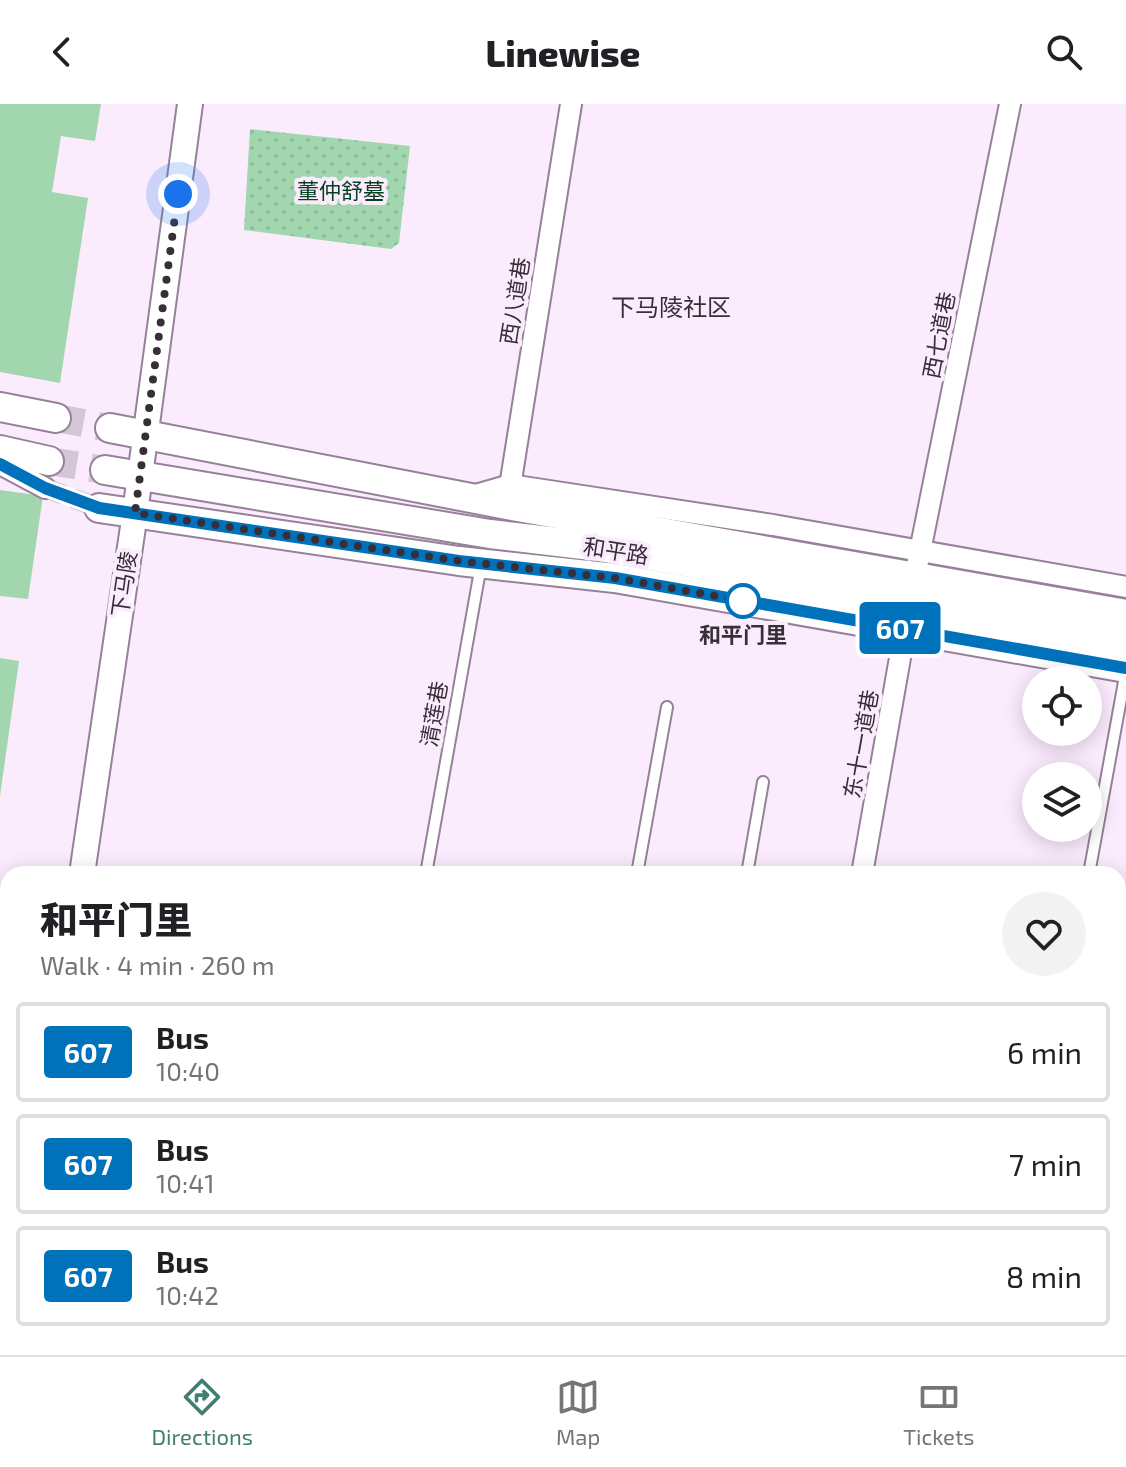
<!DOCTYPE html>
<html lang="en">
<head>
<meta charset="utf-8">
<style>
  :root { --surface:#fff; --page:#f2f2f2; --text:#202124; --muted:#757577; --line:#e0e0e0; --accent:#3f7f6f }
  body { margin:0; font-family:"Exo 2","Noto Sans SC",sans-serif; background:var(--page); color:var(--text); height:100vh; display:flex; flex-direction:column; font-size:30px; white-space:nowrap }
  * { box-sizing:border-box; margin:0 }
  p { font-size:26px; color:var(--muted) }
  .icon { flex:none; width:44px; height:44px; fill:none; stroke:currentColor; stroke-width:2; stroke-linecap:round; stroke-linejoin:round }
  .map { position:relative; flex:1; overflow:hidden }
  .panel { position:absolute; left:0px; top:762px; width:1126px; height:490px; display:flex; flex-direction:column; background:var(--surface); border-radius:24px 24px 0 0; box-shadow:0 4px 20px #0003 }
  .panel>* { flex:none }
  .badge { padding:0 16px; border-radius:6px; font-size:28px; line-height:52px }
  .controls { position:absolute; left:1022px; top:562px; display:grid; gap:16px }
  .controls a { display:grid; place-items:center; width:80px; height:80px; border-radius:50%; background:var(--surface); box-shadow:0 4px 20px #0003; font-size:40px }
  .you { position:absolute; width:40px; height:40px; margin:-20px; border:6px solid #fff; border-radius:50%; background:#1a73e8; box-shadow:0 0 0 12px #1a73e833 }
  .map>.badge { position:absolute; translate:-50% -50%; box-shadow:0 0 0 4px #fff }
  .round { display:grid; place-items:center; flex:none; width:84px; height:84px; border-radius:42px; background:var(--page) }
  .head { display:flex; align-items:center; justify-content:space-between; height:136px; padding:0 40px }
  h1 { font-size:38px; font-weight:800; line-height:60px }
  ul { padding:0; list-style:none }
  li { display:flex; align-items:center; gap:24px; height:100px; margin:0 16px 12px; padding:0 24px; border:4px solid var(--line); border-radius:8px }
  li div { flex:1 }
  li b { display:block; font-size:30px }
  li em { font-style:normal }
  li .badge { min-width:88px; font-weight:700; text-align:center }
  header { display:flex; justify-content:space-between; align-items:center; height:104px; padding:0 40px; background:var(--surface); font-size:36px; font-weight:800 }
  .tabs { display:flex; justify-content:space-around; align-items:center; height:112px; border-top:2px solid var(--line); background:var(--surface); font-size:22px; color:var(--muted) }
  .tabs a { display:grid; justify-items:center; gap:4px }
  .tabs .on { color:var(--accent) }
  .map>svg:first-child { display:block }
  .park { fill:#a1d6af }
  .garden { fill:url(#garden-dots) }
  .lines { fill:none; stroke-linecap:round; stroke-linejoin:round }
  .minor-tunnel { stroke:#d4c6d6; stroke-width:20; stroke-dasharray:20 10; stroke-linecap:butt }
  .secondary-tunnel { stroke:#d4c6d6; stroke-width:28; stroke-dasharray:28 14; stroke-linecap:butt }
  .service-casing { stroke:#97809a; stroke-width:14 }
  .minor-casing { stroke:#97809a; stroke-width:24 }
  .tertiary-casing { stroke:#97809a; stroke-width:28 }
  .secondary-casing { stroke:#97809a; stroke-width:32 }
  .service { stroke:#fff; stroke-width:10 }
  .minor { stroke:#fff; stroke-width:20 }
  .tertiary { stroke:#fff; stroke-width:24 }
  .secondary { stroke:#fff; stroke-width:28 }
  .line-casing { stroke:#fff; stroke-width:18 }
  .line { stroke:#0072bc; stroke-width:12 }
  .walk { stroke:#372e38; stroke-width:8; stroke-dasharray:0 14.4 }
  .stop-dot { fill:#fff; stroke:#0072bc; stroke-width:4 }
  .labels { text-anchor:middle; stroke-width:8; stroke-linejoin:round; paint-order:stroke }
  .park-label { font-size:22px; fill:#073e1f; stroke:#fbecfd }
  .street-label { font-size:22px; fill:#372e38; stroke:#fbecfd }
  .stop-label { font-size:22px; font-weight:bold; fill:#372e38; stroke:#fbecfd }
  .neighbourhood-label { font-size:24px; fill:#372e38; stroke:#fbecfd }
</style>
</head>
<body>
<header><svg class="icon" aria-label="back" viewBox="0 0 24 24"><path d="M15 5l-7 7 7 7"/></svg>Linewise<svg class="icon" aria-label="search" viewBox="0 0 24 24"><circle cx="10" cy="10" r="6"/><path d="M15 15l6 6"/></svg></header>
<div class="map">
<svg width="1126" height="1251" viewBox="0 0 1126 1251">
  <defs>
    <pattern id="garden-dots" width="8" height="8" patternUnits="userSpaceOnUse" patternTransform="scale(2)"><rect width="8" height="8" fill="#a1d6af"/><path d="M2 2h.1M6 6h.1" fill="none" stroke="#8bb897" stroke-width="1.8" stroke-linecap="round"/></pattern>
  </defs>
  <rect width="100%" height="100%" fill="#fbecfd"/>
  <!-- park -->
  <g class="park">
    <path d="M0,0H101L95,37L61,32L52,88L88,94L60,279L0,268Z"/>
    <path d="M0,386L43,392L28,495L0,492Z"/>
    <path d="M0,554L19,557L0,692Z"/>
  </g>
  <!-- garden -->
  <path class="garden" d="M250,25L410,42L399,139L391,145L244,126Z"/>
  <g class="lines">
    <!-- minor-tunnel -->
    <path class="minor-tunnel" d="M45,384L99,404"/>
    <!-- secondary-tunnel -->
    <g class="secondary-tunnel">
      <path d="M56,314L110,324"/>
      <path d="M49,357L105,366"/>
    </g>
    <!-- service casing -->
    <g class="service-casing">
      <g id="service">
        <path d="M426,770L481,461"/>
        <path d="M637,770L667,603"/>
        <path d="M747,770L763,678"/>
        <path d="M1089,770L1126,567"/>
        <path d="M72,1244L112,1251"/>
        <path d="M1002,1251L1003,1244"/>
      </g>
    </g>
    <!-- minor casing -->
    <g class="minor-casing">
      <g id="minor">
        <path d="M0,360L45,384"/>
        <path d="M472,392L510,381L773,421L1126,483"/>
        <path d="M508,395L571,0"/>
        <path d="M862,770L910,497L1010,0"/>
        <path d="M236,1244L268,1251"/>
        <path d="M178,1251L185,1244"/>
        <path d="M780,1251L781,1244"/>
      </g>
    </g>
    <!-- tertiary casing -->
    <g class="tertiary-casing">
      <g id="tertiary">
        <path d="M82,770L135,409L190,0"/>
        <path d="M11,1251L12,1244"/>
      </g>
    </g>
    <!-- secondary casing -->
    <g class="secondary-casing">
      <g id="secondary">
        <path d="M0,303L56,314"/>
        <path d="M110,324L507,401L1126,510"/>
        <path d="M0,346L49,357"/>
        <path d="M105,366L490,430L600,443L1126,537"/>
        <path d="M99,404L459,457L615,474L1126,564"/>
      </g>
    </g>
    <!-- service -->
    <use href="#service" class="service"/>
    <!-- minor -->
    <use href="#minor" class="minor"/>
    <!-- tertiary -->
    <use href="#tertiary" class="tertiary"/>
    <!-- secondary -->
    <use href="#secondary" class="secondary"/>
  </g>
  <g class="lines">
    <!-- line casing -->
    <g class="line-casing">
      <path id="line" d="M0,360L45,384L99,404L459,457L615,474L1126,564"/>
    </g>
    <!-- line -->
    <use href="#line" class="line"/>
    <!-- walk -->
    <path class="walk" d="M178,90L135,409L459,457L615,474L743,497"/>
  </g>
  <!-- markers -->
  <circle class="stop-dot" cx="743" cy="497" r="16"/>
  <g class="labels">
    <!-- park labels -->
    <g class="park-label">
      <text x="341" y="95">董仲舒墓</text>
    </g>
    <!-- street labels -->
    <g class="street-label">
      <text transform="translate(515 197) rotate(-81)" y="8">西八道巷</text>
      <text transform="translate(939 231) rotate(-79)" y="8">西七道巷</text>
      <text transform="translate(616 447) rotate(9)" y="8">和平路</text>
      <text transform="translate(124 480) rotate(-82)" y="8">下马陵</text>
      <text transform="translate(434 610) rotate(-80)" y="8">清莲巷</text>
      <text transform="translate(861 640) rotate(-80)" y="8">东十一道巷</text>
    </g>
    <!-- stop labels -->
    <g class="stop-label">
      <text x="743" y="539">和平门里</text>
    </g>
    <!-- neighbourhood labels -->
    <g class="neighbourhood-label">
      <text x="671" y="212">下马陵社区</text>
    </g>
  </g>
</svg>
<div class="controls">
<a><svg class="icon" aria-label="locate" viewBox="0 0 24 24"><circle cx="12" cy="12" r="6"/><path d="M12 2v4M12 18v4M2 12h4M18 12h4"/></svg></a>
<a><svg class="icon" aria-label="layers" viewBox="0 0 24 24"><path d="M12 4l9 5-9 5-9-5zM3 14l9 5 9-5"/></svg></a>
</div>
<div class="you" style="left:178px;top:90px"></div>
<b class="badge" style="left:900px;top:524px;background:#0072bc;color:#fff">607</b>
<section class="panel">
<div class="head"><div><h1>和平门里</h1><p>Walk · 4 min · 260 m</p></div><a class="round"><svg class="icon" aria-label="heart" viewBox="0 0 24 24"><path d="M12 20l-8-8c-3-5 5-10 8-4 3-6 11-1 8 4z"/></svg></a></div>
<ul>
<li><span class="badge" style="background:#0072bc;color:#fff">607</span><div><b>Bus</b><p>10:40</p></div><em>6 min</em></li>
<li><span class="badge" style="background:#0072bc;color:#fff">607</span><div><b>Bus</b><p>10:41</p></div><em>7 min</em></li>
<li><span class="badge" style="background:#0072bc;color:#fff">607</span><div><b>Bus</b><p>10:42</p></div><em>8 min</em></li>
</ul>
</section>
</div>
<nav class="tabs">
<a class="on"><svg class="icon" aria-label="directions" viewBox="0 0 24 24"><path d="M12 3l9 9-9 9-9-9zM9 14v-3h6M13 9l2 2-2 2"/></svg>Directions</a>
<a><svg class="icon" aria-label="map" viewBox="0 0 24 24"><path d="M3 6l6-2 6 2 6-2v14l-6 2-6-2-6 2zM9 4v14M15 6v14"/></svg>Map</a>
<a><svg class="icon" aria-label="tickets" viewBox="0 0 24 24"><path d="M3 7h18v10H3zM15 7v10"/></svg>Tickets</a>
</nav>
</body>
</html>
